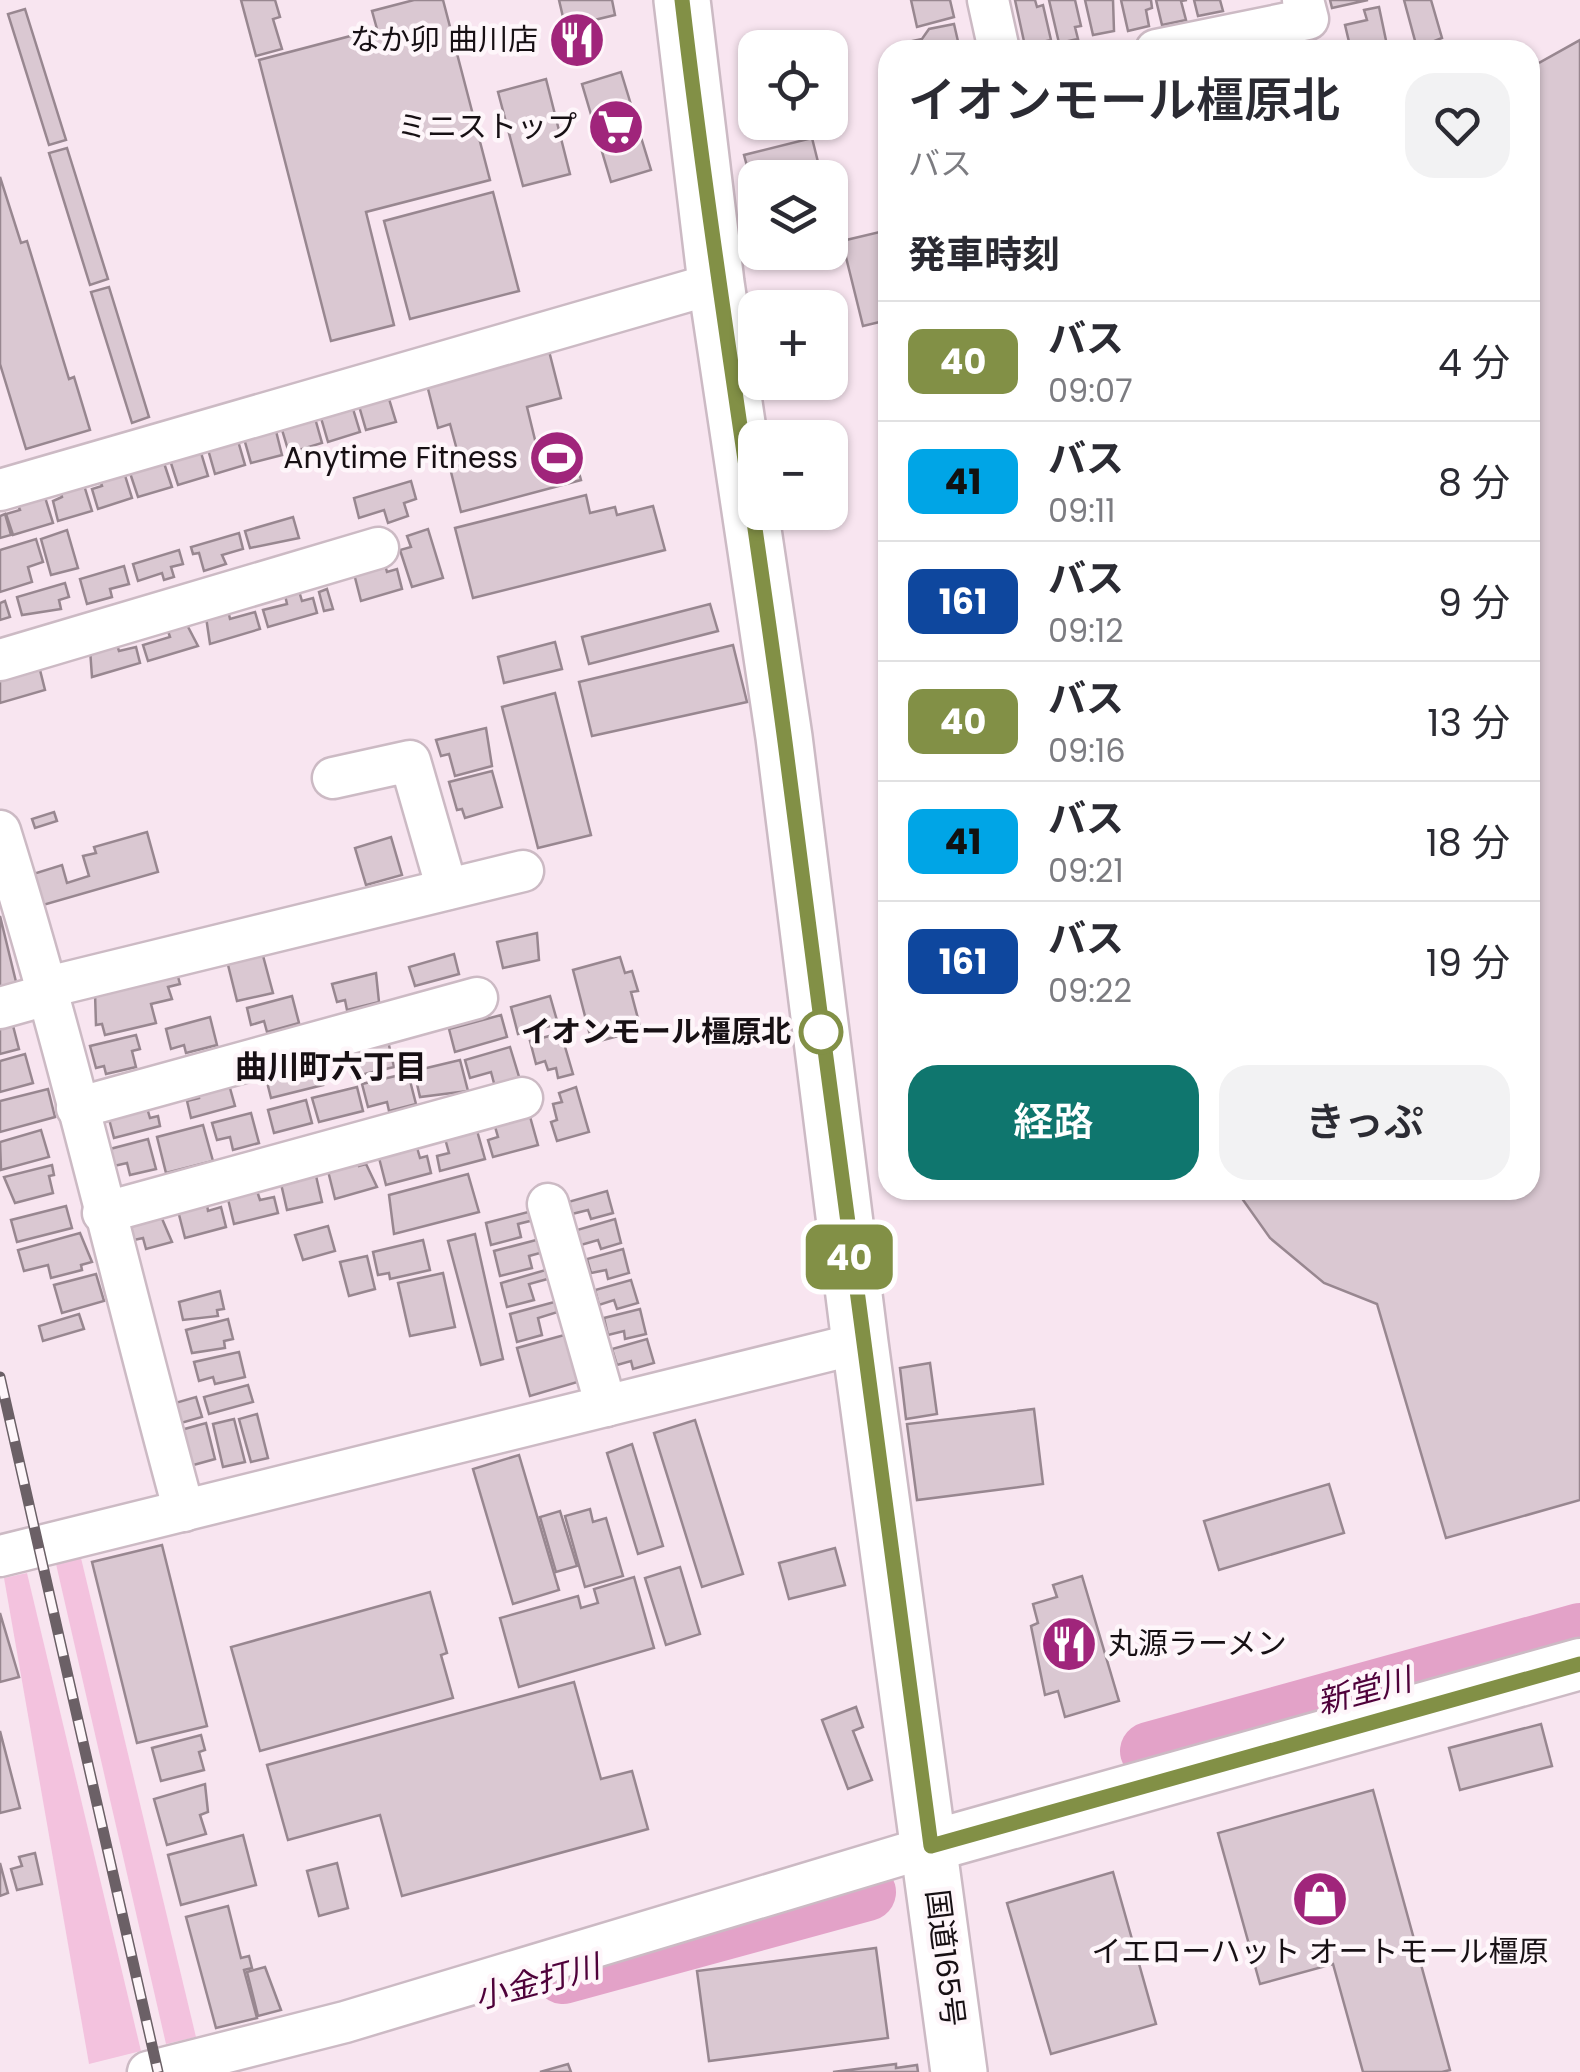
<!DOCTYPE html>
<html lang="ja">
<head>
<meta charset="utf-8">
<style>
  :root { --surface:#fff; --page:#f2f2f3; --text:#2b2b33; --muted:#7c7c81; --line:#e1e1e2; --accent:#0f766e }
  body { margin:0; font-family:Poppins,"Noto Sans JP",sans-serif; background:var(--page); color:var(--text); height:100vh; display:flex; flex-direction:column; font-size:38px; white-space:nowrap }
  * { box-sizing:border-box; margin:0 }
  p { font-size:32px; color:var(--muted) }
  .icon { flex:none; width:55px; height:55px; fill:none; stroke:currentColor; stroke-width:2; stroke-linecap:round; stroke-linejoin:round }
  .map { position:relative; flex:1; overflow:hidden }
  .sheet { position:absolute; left:878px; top:40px; width:662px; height:1160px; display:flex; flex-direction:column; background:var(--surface); border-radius:30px; box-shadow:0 2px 8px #0004 }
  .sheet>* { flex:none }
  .badge { padding:0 20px; border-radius:15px; font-size:35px; line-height:65px }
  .fabs { position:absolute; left:738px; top:30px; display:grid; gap:20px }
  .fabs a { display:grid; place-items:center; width:110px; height:110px; border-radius:20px; background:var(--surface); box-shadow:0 2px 8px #0004; font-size:50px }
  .map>.badge { position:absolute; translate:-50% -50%; box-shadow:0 0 0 5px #fff }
  h2 { padding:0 30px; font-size:38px; line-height:90px }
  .round { display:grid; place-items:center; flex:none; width:105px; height:105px; border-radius:30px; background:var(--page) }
  .headline { display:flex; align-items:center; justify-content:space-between; height:170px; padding:0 30px }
  h1 { font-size:48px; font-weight:600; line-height:75px }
  .primary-button { display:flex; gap:20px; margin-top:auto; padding:20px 30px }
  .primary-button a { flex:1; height:115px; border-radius:30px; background:var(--accent); color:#fff; font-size:40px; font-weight:600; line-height:115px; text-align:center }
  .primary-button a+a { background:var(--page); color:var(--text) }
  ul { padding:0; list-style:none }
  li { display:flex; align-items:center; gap:30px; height:120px; padding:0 30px; border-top:2px solid var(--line) }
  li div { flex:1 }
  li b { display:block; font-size:38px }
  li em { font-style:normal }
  li .badge { min-width:110px; font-weight:700; text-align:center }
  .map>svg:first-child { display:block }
  .green { fill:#f3c2de }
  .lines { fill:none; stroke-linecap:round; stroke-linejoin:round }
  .river { stroke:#e3a2c8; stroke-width:58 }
  .building { fill:#dac8d2; stroke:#988790; stroke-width:2.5 }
  .minor-casing { stroke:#ccbac4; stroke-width:45 }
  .major-casing { stroke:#ccbac4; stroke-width:55 }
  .highway-casing { stroke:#ccbac4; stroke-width:60 }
  .minor { stroke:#fff; stroke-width:40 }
  .major { stroke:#fff; stroke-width:50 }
  .highway { stroke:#fff; stroke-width:55 }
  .rail-casing { stroke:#6b6066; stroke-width:11 }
  .rail { stroke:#fef6fa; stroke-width:8; stroke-dasharray:22; stroke-linecap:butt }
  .line-casing { stroke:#fff; stroke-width:22 }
  .line { stroke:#829046; stroke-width:15 }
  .stop-dot { fill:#fff; stroke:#829046; stroke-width:5 }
  .labels { text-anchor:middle; stroke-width:9; stroke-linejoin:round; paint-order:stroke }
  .poi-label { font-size:30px; fill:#171014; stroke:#fef6fa; text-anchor:end }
  .stop-label { font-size:30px; font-weight:bold; fill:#171014; stroke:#fef6fa; text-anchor:end }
  .street-label { font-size:30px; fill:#171014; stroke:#fef6fa }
  .neighbourhood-label { font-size:32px; font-weight:bold; fill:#171014; stroke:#fef6fa }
  .water-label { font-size:32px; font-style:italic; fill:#4f013a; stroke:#fef6fa }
</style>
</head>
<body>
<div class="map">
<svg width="1580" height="2072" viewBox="0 0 1580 2072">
  <rect width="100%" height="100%" fill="#f8e5f0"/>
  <!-- green -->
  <g class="green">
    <path d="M81,1558L196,2037L166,2044L56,1564Z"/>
    <path d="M27,1573L141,2051L89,2064L4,1578Z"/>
  </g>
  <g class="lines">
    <!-- river -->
    <g class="river">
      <path d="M1149,1751L1580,1632"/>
      <path d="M563,1975L867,1892"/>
    </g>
  </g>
  <!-- building -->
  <g class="building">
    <path d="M241,0H275L280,17L273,19L282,49L256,56Z"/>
    <path d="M414,0H443L490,180L366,212L394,325L331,341L259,60L377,29L372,11Z"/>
    <path d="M559,0H612L615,15L582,23L590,57L573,60Z"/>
    <path d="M911,0H950L954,17L917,27Z"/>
    <path d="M1015,0H1035L1037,7L1043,5L1051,40L1025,46Z"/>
    <path d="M1049,0H1075L1081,26L1075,27L1078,39L1059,43Z"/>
    <path d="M1085,0H1113L1114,31L1093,35Z"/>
    <path d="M1121,0H1151L1152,8L1146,10L1149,26L1128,31Z"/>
    <path d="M1156,0H1187L1181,1L1186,20L1162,25Z"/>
    <path d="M1194,0H1220L1223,11L1198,16Z"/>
    <path d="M1330,0H1368L1332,8Z"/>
    <path d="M1404,0H1431L1442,38L1417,48Z"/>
    <path d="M1379,7L1388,50H1339L1350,46L1345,25L1367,20L1364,10Z"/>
    <path d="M25,9L66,140L49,145L8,14Z"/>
    <path d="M954,24L960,50H910L908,42L922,39L929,29Z"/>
    <path d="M1580,40V1500L1446,1538L1377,1304L1324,1283L1270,1238L1236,1190H1530V112L1535,110L1530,68Z"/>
    <path d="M621,72L651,170L611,182L582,84Z"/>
    <path d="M546,79L570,174L523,186L498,92Z"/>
    <path d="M812,138L822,178H755V196L744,155Z"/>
    <path d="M67,148L108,279L90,285L49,153Z"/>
    <path d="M0,177L21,243L27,241L69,379L74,377L90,430L26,449L0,364Z"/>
    <path d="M493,192L519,291L410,319L384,221Z"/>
    <path d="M888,230V320L863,326L842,241Z"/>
    <path d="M109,287L149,417L132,423L91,292Z"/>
    <path d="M549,351L561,398L527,407L537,448L570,439L581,480L461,512L450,468L461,465L450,424L438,428L427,385Z"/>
    <path d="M386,389L396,422L366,430L357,399Z"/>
    <path d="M350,399L360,432L328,442L319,411Z"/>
    <path d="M313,411L322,443L289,453L280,423Z"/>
    <path d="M274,423L282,455L251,463L243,435Z"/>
    <path d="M236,434L245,465L215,474L207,446Z"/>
    <path d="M199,446L208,476L178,485L169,457Z"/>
    <path d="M162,457L172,487L138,497L129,470Z"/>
    <path d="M123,469L132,498L98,509L92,489L102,486L99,477Z"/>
    <path d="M411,481L416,499L404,503L408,516L388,523L384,510L359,518L354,498Z"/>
    <path d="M83,482L92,511L58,521L53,501L62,497L60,488Z"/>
    <path d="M44,494L53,523L13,535L6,514L20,510L17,502Z"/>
    <path d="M586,495L590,513L615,507L617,515L653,506L665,550L473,598L455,528Z"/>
    <path d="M5,514L11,535L0,538V516Z"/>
    <path d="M293,517L299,538L250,548L245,531Z"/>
    <path d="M428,529L443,578L412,587L400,550L411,547L407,536Z"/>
    <path d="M67,530L78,568L51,575L41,539Z"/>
    <path d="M239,533L243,549L222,555L226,564L204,571L199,553L193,554L191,547Z"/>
    <path d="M36,539L43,562L28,567L32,582L0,592V550Z"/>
    <path d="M179,550L183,564L171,567L174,577L164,580L162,573L138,581L133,564Z"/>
    <path d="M382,554L387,572L397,569L402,589L361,601L351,562Z"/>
    <path d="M124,566L129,584L110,589L112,597L87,604L80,579Z"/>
    <path d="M65,583L69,597L59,600L61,609L22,615L17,597Z"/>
    <path d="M327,589L333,609L324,611L319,592Z"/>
    <path d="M299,591L302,601L313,598L317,613L268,627L263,610L287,604L285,595Z"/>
    <path d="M5,601L10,617L0,620V603Z"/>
    <path d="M710,604L718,631L589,664L582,637Z"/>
    <path d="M228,610L230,619L255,612L260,629L210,644L206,617Z"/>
    <path d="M186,623L198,646L148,661L143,645L170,637L167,628Z"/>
    <path d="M116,642L119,651L136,647L140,663L92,677L90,649Z"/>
    <path d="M555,642L562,669L504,683L498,657Z"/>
    <path d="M733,645L747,702L592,736L579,682Z"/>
    <path d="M39,666L45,690L0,703V678Z"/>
    <path d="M555,693L591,835L538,848L502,707Z"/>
    <path d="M486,728L492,766L455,776L449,754L441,756L436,740Z"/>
    <path d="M492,771L502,807L465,818L462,809L457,810L449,782Z"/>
    <path d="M54,812L57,821L35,828L32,819Z"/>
    <path d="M147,832L158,872L43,905L33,874L62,865L67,883L89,876L83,856L96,853L94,847Z"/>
    <path d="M391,837L402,875L366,885L355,848Z"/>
    <path d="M0,916L18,990L0,994Z"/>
    <path d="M537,933L539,960L503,968L497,942Z"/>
    <path d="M262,952L273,993L237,1001L227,961Z"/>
    <path d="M454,954L459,974L415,986L409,967Z"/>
    <path d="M620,957L625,973L632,971L638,991L631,992L641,1030L592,1043L573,970Z"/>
    <path d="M177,973L180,984L168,987L172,999L151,1004L156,1023L105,1035L102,1024L96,1025L95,993Z"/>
    <path d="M376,973L379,1002L347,1010L345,1000L337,1002L332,984Z"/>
    <path d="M292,996L299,1023L267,1032L264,1021L251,1025L247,1008Z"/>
    <path d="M550,996L558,1024L518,1034L511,1007Z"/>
    <path d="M501,1015L507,1037L455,1052L449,1029Z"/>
    <path d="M210,1017L217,1045L186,1053L184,1045L171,1049L166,1029Z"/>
    <path d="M11,1018L19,1049L0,1054V1021Z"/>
    <path d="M561,1033L573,1074L558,1078L556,1068L548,1070L545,1061L536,1064L530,1041Z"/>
    <path d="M136,1035L140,1049L132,1051L136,1067L106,1074L104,1066L96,1068L90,1046Z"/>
    <path d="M388,1041L394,1067L352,1077L346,1051Z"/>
    <path d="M510,1047L520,1080L495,1087L491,1072L470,1078L465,1060Z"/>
    <path d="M25,1054L33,1083L0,1092V1061Z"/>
    <path d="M460,1060L468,1091L420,1097L414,1071Z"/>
    <path d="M317,1062L323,1085L271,1098L265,1074Z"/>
    <path d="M408,1073L416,1104L389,1111L387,1102L368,1107L362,1084Z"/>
    <path d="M228,1081L235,1106L191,1118L187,1101L199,1098L197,1089Z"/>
    <path d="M357,1087L363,1111L319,1122L312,1098Z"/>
    <path d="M576,1087L589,1132L557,1141L551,1122L557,1120L553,1104L562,1102L559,1093Z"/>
    <path d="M48,1089L55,1117L0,1132V1101Z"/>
    <path d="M306,1100L312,1123L274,1133L268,1110Z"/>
    <path d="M145,1101L150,1118L158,1116L160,1126L114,1138L109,1119Z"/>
    <path d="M251,1113L259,1143L233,1150L230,1137L217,1140L212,1123Z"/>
    <path d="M529,1113L538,1145L493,1157L488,1140L498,1137L494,1123Z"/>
    <path d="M203,1125L213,1161L166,1173L157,1137Z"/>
    <path d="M476,1127L485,1159L440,1171L437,1156L449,1153L444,1135Z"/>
    <path d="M41,1130L49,1157L1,1170L0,1142Z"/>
    <path d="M148,1139L156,1169L130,1175L127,1163L114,1166L110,1149Z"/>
    <path d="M416,1144L420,1158L427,1156L431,1173L386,1185L378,1154Z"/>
    <path d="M357,1159L359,1166L366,1164L377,1187L335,1199L327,1167Z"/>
    <path d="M52,1165L54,1175L49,1176L53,1193L15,1203L4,1177Z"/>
    <path d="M314,1167L322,1202L287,1210L279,1175Z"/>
    <path d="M468,1174L479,1212L394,1234L389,1195Z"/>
    <path d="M256,1188L260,1200L274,1197L278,1213L234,1224L227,1195Z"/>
    <path d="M607,1191L613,1213L591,1219L588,1210L572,1214L568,1202Z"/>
    <path d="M206,1199L208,1211L221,1207L226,1227L185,1238L177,1207Z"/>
    <path d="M66,1206L72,1228L17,1242L11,1220Z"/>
    <path d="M157,1207L172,1242L146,1249L143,1238L134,1240L129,1219Z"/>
    <path d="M532,1211L534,1220L518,1224L521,1237L491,1245L486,1223Z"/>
    <path d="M615,1219L621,1243L601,1249L598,1240L574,1247L570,1232Z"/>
    <path d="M328,1226L335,1251L303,1260L295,1235Z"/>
    <path d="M80,1233L92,1262L81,1265L82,1270L51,1278L48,1265L24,1271L18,1250Z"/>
    <path d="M475,1234L503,1359L481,1365L448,1241Z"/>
    <path d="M540,1239L544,1252L529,1256L532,1268L500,1276L494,1251Z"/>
    <path d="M423,1240L430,1270L390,1279L389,1273L378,1275L373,1252Z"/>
    <path d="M623,1249L629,1273L608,1279L606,1270L591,1273L587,1259Z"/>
    <path d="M367,1256L375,1289L349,1296L340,1262Z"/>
    <path d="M549,1269L551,1278L529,1284L534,1300L507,1307L501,1283Z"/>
    <path d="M443,1273L455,1327L410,1336L398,1283Z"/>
    <path d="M96,1274L104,1301L62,1313L54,1285Z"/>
    <path d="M631,1280L638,1303L617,1309L614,1300L599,1305L595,1290Z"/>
    <path d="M220,1291L224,1309L217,1310L218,1316L183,1320L179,1302Z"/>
    <path d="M558,1301L561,1311L538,1318L542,1335L517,1342L510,1314Z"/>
    <path d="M640,1309L646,1334L625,1339L624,1331L608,1335L604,1318Z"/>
    <path d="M79,1314L84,1329L43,1341L39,1326Z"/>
    <path d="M228,1319L233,1339L224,1341L225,1348L192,1353L186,1330Z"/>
    <path d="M568,1334L581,1381L530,1396L517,1348Z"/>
    <path d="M647,1339L654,1363L633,1369L631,1361L617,1365L612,1349Z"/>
    <path d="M239,1352L245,1377L215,1384L213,1377L199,1381L194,1362Z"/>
    <path d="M930,1363L937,1414L906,1419L900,1368Z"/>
    <path d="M248,1385L253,1402L209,1414L204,1397Z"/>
    <path d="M196,1397L202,1417L181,1423L175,1403Z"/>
    <path d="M1034,1409L1043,1484L917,1500L907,1424Z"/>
    <path d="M257,1414L268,1458L251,1462L239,1419Z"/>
    <path d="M234,1419L245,1462L223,1467L213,1424Z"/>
    <path d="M695,1420L743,1574L702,1587L654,1433Z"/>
    <path d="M206,1423L215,1459L190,1466L181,1430Z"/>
    <path d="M632,1444L663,1546L638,1554L607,1453Z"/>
    <path d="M519,1455L559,1590L513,1604L473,1469Z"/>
    <path d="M1329,1484L1344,1533L1219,1570L1204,1521Z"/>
    <path d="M590,1509L593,1522L606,1518L623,1576L585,1587L565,1516Z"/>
    <path d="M560,1511L577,1566L556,1572L540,1517Z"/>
    <path d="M162,1545L207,1726L137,1743L92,1562Z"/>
    <path d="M835,1548L845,1585L789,1599L779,1563Z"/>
    <path d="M680,1567L700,1634L666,1645L645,1578Z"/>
    <path d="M1082,1576L1119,1701L1065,1717L1058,1691L1045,1695L1031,1626L1038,1623L1033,1604L1057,1597L1053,1585Z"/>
    <path d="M634,1577L654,1648L519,1687L500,1618L578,1596L581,1608L598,1603L594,1589Z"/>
    <path d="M430,1592L447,1653L441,1655L453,1698L260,1751L231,1647Z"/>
    <path d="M0,1613L19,1677L0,1682Z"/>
    <path d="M574,1682L601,1779L632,1771L648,1829L402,1896L380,1815L288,1840L267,1765Z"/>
    <path d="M856,1707L863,1727L853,1731L872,1780L848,1789L822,1720Z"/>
    <path d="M1541,1724L1552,1766L1460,1790L1449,1748Z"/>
    <path d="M0,1731L20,1808L0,1813Z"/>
    <path d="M201,1735L205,1750L199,1752L204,1770L161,1781L152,1748Z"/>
    <path d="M205,1784L208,1812L200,1815L206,1834L167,1845L154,1799Z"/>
    <path d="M1373,1790L1450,2070L1442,2072H1363L1333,1964L1260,1984L1218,1833Z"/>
    <path d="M243,1835L256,1885L181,1905L168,1855Z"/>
    <path d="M35,1853L42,1884L17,1890L11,1869L22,1866L19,1857Z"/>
    <path d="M0,1863L8,1893L0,1896Z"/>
    <path d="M337,1863L348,1908L319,1916L307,1871Z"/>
    <path d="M1113,1872L1156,2024L1051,2054L1007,1903Z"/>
    <path d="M228,1906L241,1958L249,1956L252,1968L244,1970L257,2018L216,2028L186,1917Z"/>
    <path d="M876,1948L888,2038L709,2061L697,1971Z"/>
    <path d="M265,1967L281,2010L258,2016L247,1972Z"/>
    <path d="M568,2064L571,2072H540Z"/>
    <path d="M896,2064V2068L917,2065L918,2072H833Z"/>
  </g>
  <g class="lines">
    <!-- minor casing -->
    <g class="minor-casing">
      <g id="minor">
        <path d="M988,0L999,50"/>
        <path d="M1156,50L1308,19L1303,0"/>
        <path d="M0,490L716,283"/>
        <path d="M0,660L378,548"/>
        <path d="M333,778L410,761L447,889"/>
        <path d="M0,831C70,1055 122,1285 184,1511"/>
        <path d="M48,987L523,871"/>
        <path d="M0,1008L50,994"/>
        <path d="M77,1108L477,998"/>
        <path d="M548,1204L606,1406"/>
        <path d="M103,1213L522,1098"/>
        <path d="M0,1556L860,1343"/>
        <path d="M148,2072L345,2022L931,1846"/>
      </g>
    </g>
    <!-- major casing -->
    <g class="major-casing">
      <path id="major" d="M931,1846L1580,1664"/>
    </g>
    <!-- highway casing -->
    <g class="highway-casing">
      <path id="highway" d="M682,0L716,283L784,737L860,1343L959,2072"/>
    </g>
    <!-- minor -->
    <use href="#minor" class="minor"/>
    <!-- major -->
    <use href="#major" class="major"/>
    <!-- highway -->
    <use href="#highway" class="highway"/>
    <!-- rail casing -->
    <g class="rail-casing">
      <path id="rail" d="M0,1377L158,2072"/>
    </g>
    <!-- rail -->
    <use href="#rail" class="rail"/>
  </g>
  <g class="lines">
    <!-- line casing -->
    <g class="line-casing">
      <path id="line" d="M682,0C711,248 752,494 785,742C833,1110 879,1478 931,1846L1580,1664"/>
    </g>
    <!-- line -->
    <use href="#line" class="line"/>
  </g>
  <!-- icons -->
  <defs>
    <g id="restaurant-disc" transform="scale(2.875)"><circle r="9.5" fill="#a0257b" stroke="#fef6fa"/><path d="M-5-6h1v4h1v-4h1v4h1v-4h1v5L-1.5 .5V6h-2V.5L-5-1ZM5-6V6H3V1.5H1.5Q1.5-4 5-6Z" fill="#fff"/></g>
    <g id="supermarket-disc" transform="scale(2.875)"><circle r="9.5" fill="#a0257b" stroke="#fef6fa"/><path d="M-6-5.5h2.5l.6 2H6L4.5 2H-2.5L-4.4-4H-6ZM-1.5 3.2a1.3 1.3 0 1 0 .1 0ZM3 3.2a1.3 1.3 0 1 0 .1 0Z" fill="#fff"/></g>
    <g id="stadium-disc" transform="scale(2.875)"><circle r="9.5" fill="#a0257b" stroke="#fef6fa"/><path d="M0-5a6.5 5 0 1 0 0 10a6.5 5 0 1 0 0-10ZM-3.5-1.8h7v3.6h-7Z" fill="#fff"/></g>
    <g id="shop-disc" transform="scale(2.875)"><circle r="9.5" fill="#a0257b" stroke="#fef6fa"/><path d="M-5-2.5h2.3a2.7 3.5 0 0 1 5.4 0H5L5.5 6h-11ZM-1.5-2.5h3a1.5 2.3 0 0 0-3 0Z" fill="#fff"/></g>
  </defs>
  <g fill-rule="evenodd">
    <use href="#restaurant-disc" x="577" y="40"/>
    <use href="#supermarket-disc" x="616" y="127"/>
    <use href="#stadium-disc" x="557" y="458"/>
    <use href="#restaurant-disc" x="1069" y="1644"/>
    <use href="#shop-disc" x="1320" y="1899"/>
  </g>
  <!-- markers -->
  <circle class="stop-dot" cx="821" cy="1032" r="20"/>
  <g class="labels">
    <!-- poi labels -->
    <g class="poi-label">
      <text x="538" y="50">なか卯 曲川店</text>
      <text x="577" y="137">ミニストップ</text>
      <text x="518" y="468">Anytime Fitness</text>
      <text x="1108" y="1654" text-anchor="start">丸源ラーメン</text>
      <text x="1320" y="1962" text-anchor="middle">イエローハット オートモール橿原</text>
    </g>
    <!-- stop labels -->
    <g class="stop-label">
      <text x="791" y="1042">イオンモール橿原北</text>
    </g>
    <!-- street labels -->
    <g class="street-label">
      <text transform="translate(945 1958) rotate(83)" y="10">国道165号</text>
    </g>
    <!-- neighbourhood labels -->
    <g class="neighbourhood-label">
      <text x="331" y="1078">曲川町六丁目</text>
    </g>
    <!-- water labels -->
    <g class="water-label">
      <text transform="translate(1364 1691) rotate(-15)" y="11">新堂川</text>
      <text transform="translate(537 1982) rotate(-15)" y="11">小金打川</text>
    </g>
  </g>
</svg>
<div class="fabs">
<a><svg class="icon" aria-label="locate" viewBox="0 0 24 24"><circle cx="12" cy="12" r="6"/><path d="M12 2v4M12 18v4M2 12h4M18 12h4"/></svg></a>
<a><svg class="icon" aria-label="layers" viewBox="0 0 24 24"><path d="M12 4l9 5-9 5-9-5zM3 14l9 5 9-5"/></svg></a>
<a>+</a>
<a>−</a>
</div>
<b class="badge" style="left:849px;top:1257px;background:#829046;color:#fff">40</b>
<section class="sheet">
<div class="headline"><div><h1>イオンモール橿原北</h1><p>バス</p></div><a class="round"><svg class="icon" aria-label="heart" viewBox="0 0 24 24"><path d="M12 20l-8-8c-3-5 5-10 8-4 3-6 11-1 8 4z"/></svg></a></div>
<h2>発車時刻</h2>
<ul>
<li><span class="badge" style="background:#829046;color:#fff">40</span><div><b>バス</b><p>09:07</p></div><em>4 分</em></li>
<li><span class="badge" style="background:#00a5e6;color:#111">41</span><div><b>バス</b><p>09:11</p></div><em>8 分</em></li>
<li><span class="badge" style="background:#0e479e;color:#fff">161</span><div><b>バス</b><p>09:12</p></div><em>9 分</em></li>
<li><span class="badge" style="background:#829046;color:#fff">40</span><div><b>バス</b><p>09:16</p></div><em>13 分</em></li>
<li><span class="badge" style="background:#00a5e6;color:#111">41</span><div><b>バス</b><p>09:21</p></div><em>18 分</em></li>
<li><span class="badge" style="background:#0e479e;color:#fff">161</span><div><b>バス</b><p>09:22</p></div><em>19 分</em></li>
</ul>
<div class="primary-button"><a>経路</a><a>きっぷ</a></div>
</section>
</div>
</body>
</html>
